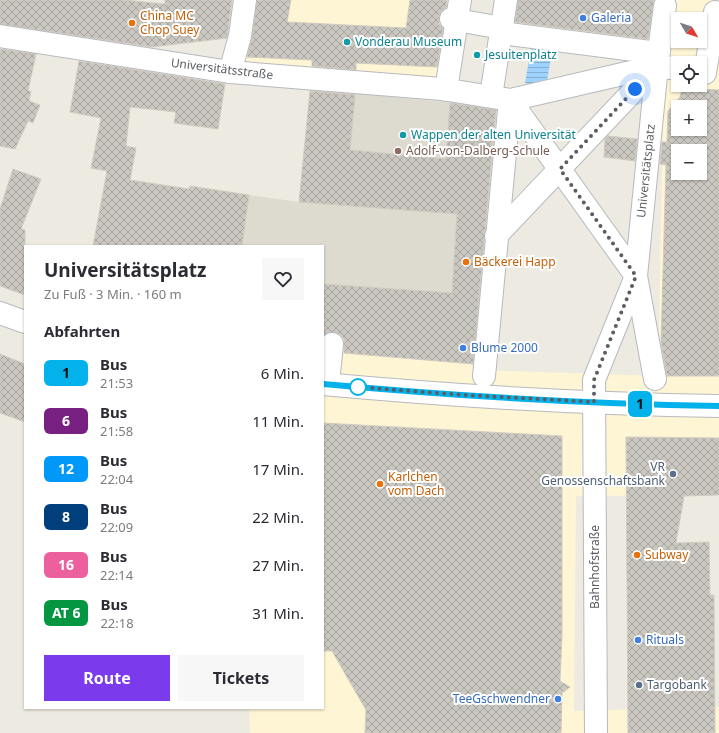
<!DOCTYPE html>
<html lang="de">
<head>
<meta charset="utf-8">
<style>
  :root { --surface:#fff; --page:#f7f7f7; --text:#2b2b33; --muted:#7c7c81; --accent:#7c3aed }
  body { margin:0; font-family:"Noto Sans",sans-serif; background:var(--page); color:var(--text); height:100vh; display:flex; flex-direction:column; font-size:15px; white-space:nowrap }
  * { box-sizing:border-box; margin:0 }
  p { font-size:13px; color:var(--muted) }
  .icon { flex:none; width:22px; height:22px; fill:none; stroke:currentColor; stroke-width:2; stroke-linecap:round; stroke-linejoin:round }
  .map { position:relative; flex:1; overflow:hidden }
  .details { position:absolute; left:24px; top:245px; width:300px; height:464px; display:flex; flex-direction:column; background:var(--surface); border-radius:0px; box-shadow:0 1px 3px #0004 }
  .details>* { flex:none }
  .badge { padding:0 8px; border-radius:6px; font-size:14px; line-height:26px }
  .needle { width:26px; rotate:129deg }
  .fabs { position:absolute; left:671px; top:12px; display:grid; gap:8px }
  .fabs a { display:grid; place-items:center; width:36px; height:36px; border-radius:0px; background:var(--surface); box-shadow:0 1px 3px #0004; font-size:20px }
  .you { position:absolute; width:20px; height:20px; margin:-10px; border:3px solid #fff; border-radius:50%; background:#1a73e8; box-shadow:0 0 0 6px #1a73e833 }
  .map>.badge { position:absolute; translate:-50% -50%; box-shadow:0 0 0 2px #fff }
  h2 { padding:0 20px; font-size:15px; line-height:36px }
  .round { display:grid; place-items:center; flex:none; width:42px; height:42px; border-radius:0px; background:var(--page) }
  .summary { display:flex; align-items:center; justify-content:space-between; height:68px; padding:0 20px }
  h1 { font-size:19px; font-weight:700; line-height:30px }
  .button { display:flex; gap:8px; margin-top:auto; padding:8px 20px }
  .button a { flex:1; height:46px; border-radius:0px; background:var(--accent); color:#fff; font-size:16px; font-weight:700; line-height:46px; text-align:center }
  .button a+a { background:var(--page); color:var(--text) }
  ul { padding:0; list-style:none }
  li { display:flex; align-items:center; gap:12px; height:48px; padding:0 20px }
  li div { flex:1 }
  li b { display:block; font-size:15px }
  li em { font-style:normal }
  li .badge { min-width:44px; font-weight:700; text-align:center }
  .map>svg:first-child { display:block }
  .commercial { fill:#fef5d5; fill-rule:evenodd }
  .education { fill:#dddacf }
  .water { fill:url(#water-rules) }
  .building { fill:url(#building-cross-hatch); stroke:#d2ccc0; fill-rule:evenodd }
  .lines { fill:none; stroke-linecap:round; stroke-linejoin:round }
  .minor-casing { stroke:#b7b9be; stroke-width:24 }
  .minor { stroke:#fff; stroke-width:22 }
  .line-casing { stroke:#fff; stroke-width:9 }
  .line { stroke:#03b1eb; stroke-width:6 }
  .walk { stroke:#5a5d62; stroke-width:4; stroke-dasharray:0 7.2 }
  .shop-dot { fill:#3f7fe0; stroke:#fff; stroke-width:1.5 }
  .food-dot { fill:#e8710a; stroke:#fff; stroke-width:1.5 }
  .culture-dot { fill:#0f9aa8; stroke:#fff; stroke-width:1.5 }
  .education-dot { fill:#8d6e63; stroke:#fff; stroke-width:1.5 }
  .stop-dot { fill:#fff; stroke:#03b1eb; stroke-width:2 }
  .service-dot { fill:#5c6f8a; stroke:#fff; stroke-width:1.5 }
  .labels { text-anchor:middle; stroke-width:4; stroke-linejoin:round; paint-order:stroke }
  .food-label { font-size:12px; fill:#c56008; stroke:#fff; text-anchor:start }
  .shop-label { font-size:12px; fill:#366cbe; stroke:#fff; text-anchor:start }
  .culture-label { font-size:12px; fill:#0d838f; stroke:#fff; text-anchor:start }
  .street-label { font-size:12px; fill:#5a5d62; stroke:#fff }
  .education-label { font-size:12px; fill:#785e54; stroke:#fff; text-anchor:start }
  .service-label { font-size:12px; fill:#4e5e75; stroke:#fff; text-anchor:end }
</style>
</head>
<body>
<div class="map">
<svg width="719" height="733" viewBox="0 0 719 733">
  <defs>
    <pattern id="water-rules" width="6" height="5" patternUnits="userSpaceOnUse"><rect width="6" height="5" fill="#9fd3ff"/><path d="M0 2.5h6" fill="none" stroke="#85aed2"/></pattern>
    <pattern id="building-cross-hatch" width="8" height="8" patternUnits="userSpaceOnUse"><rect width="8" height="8" fill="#cac7c0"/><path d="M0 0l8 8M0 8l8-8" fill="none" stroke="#a7a59f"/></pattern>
  </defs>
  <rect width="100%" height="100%" fill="#edebe1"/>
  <!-- commercial -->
  <g class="commercial">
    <path d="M250,0H455L443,82L241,65Z"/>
    <path d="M503,0H719V495L576,496L574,711L719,707V733H250L249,708H323V284L451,293L456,234L488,237L477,370L658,376L663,115L668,64L509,40ZM678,19H700V41H678ZM678,63H700V85H678ZM678,107H700V129H678ZM678,151H700V173H678Z"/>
  </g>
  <!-- education -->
  <path class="education" d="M310,89L497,107L485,236L456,234L452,293L323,284V246H242L249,195L299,202Z"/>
  <!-- water -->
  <path class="water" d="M531,48L552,51L546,87L525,83Z"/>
  <!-- building -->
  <g class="building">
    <path d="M0,0H125L165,4V0H232L227,38L152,47L0,24Z"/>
    <path d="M257,0H291L287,22L406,28L410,0H447L446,8L441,11L439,17V24L443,28L437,67L356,63V70L312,66V60L247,57L252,38Z"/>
    <path d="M518,0H654L648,39L515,22Z"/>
    <path d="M0,49L36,54L28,91H31L29,101L40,105L33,123L28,121L15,149L0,146Z"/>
    <path d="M79,61L225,84L218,129L174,123L176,112L130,107L126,146L136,148L130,180L189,189L190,186L249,195L242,246H93L107,171L91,168L101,118L70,112Z"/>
    <path d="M682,88L719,90V376H667L661,342L666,165L660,164L662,142H667L668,111L680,97ZM678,107H700V129H678ZM678,151H700V173H678Z"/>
    <path d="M310,91L355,95L350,150L446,159L450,103L496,110L473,364L344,353V339L340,334L333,332L323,336V284L452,293L457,214L299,202Z"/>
    <path d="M608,136L637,139L635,161L604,157L605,139Z"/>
    <path d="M13,169L41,179L21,229L25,230V295L0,286V209Z"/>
    <path d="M0,354L25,364V422L0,413Z"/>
    <path d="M323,423L562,436V636L560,681L570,687L562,693L561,733H365L366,710L332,651H323Z"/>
    <path d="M626,437L719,438V495L684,496L676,543L709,542L710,595H714L715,733H628Z"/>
  </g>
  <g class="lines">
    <!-- minor casing -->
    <g class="minor-casing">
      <g id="minor">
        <path d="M451,19L502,28"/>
        <path d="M501,33L658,53"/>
        <path d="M0,36L230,72L442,89L510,100L657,66L678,69"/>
        <path d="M230,72L240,36L245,0"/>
        <path d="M705,73L715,12"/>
        <path d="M446,90L460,0"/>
        <path d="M491,96L506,0"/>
        <path d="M510,100L636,276L655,379"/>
        <path d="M496,236L657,66"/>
        <path d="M0,313L25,322"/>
        <path d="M484,376L510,100"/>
        <path d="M323,384C454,396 587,404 719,406"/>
        <path d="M328,384L332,344"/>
        <path d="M596,733L594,380L636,276L657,66L665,6"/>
      </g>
    </g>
    <!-- minor -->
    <use href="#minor" class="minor"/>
  </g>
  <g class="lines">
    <!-- line casing -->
    <g class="line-casing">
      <path id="line" d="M323,384C455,396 587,404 719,406"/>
    </g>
    <!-- line -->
    <use href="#line" class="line"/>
    <!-- walk -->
    <path class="walk" d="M358,387L464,395L594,402V380L636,276L560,169L635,89"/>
  </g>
  <!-- markers -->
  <g class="shop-dot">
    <circle cx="583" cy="18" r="4"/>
    <circle cx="463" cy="348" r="4"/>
    <circle cx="638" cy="640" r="4"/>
    <circle cx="558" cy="699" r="4"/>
  </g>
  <g class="food-dot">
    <circle cx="132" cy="23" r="4"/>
    <circle cx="466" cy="262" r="4"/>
    <circle cx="380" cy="484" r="4"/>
    <circle cx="637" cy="555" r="4"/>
  </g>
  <g class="culture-dot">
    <circle cx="347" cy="42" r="4"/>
    <circle cx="477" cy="55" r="4"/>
    <circle cx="403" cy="135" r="4"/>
  </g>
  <circle class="education-dot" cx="398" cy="151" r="4"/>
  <circle class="stop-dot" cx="358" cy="387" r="8"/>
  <g class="service-dot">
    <circle cx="673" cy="474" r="4"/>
    <circle cx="639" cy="685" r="4"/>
  </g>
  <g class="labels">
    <!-- food labels -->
    <g class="food-label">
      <text x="140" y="20">China MC<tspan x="140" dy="14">Chop Suey</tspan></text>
      <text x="474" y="266">Bäckerei Happ</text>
      <text x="388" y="481">Karlchen<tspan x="388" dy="14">vom Dach</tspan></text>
      <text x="645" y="559">Subway</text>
    </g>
    <!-- shop labels -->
    <g class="shop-label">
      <text x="591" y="22">Galeria</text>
      <text x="471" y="352">Blume 2000</text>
      <text x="646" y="644">Rituals</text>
      <text x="550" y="703" text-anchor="end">TeeGschwendner</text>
    </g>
    <!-- culture labels -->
    <g class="culture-label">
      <text x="355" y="46">Vonderau Museum</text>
      <text x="485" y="59">Jesuitenplatz</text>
      <text x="411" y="139">Wappen der alten Universität</text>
    </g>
    <!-- street labels -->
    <g class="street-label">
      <text transform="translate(222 69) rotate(7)" y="4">Universitätsstraße</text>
      <text transform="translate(646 171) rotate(-84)" y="4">Universitätsplatz</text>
      <text transform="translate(595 567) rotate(-90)" y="4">Bahnhofstraße</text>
    </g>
    <!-- education labels -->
    <g class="education-label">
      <text x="406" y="155">Adolf-von-Dalberg-Schule</text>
    </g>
    <!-- service labels -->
    <g class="service-label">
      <text x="665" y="471">VR<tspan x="665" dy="14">Genossenschaftsbank</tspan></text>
      <text x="647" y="689" text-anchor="start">Targobank</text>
    </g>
  </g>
</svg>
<div class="fabs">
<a><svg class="needle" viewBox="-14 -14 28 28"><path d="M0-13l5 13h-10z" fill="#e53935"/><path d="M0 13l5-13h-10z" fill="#7c7c81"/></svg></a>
<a><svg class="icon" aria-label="locate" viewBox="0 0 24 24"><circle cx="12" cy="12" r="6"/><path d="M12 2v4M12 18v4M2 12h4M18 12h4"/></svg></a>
<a>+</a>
<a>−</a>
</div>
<div class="you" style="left:635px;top:89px"></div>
<b class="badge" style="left:640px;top:404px;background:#03b1eb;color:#111">1</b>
<section class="details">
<div class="summary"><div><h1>Universitätsplatz</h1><p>Zu Fuß · 3 Min. · 160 m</p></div><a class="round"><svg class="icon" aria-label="heart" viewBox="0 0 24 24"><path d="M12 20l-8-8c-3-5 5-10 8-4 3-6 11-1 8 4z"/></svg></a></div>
<h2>Abfahrten</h2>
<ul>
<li><span class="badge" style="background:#03b1eb;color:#111">1</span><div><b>Bus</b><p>21:53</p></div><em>6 Min.</em></li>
<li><span class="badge" style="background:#772081;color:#fff">6</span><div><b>Bus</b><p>21:58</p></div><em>11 Min.</em></li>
<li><span class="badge" style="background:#0099f9;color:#fff">12</span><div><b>Bus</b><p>22:04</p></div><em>17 Min.</em></li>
<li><span class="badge" style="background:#003f7b;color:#fff">8</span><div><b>Bus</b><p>22:09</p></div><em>22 Min.</em></li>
<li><span class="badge" style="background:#ec609e;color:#fff">16</span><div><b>Bus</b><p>22:14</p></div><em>27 Min.</em></li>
<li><span class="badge" style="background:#059641;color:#fff">AT 6</span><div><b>Bus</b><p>22:18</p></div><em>31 Min.</em></li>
</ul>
<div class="button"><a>Route</a><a>Tickets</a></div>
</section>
</div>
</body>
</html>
